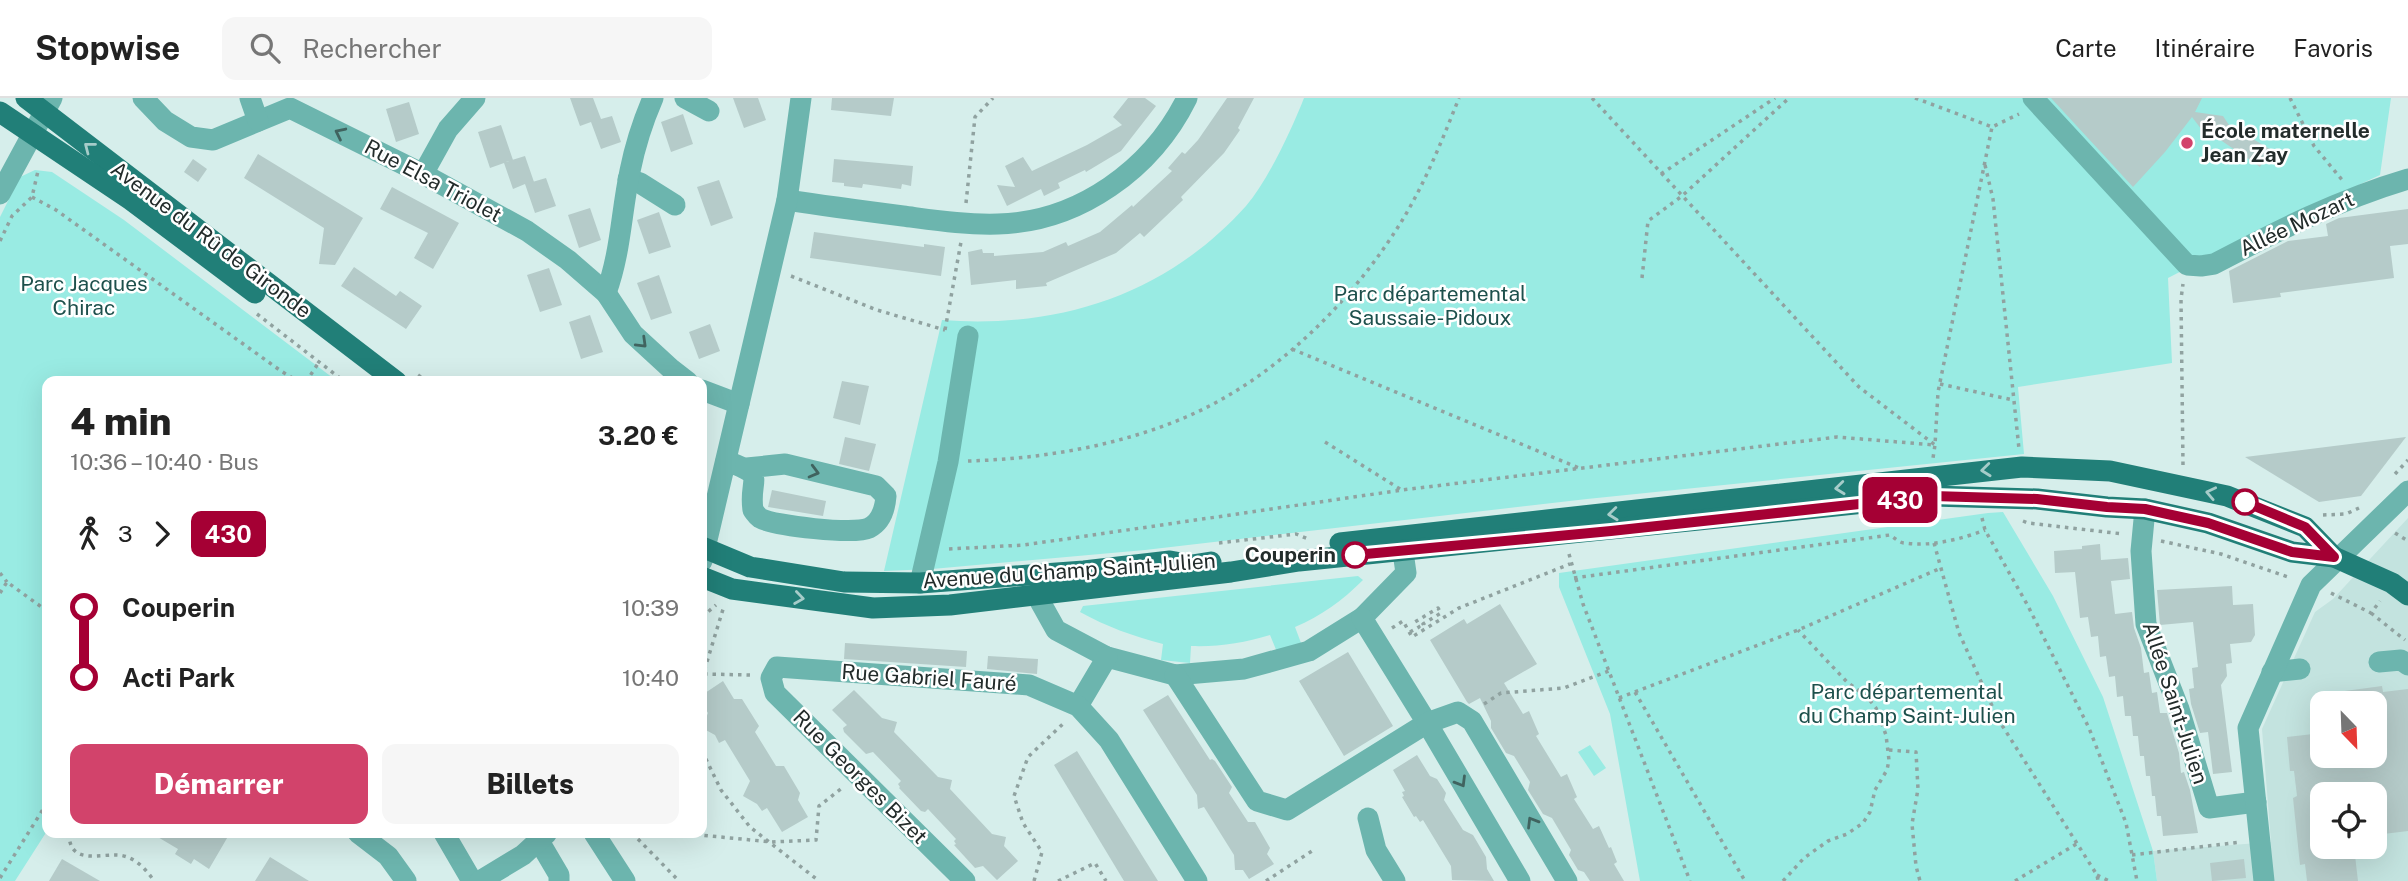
<!DOCTYPE html>
<html lang="fr">
<head>
<meta charset="utf-8">
<style>
  :root { --surface:#fff; --page:#f6f6f6; --text:#222; --muted:#767676; --line:#e0e0e0; --accent:#d2436b }
  body { margin:0; font-family:"Public Sans",sans-serif; background:var(--page); color:var(--text); height:100vh; display:flex; flex-direction:column; font-size:26px; white-space:nowrap }
  * { box-sizing:border-box; margin:0 }
  p { font-size:23px; color:var(--muted) }
  .icon { flex:none; width:38px; height:38px; fill:none; stroke:currentColor; stroke-width:2; stroke-linecap:round; stroke-linejoin:round }
  .map { position:relative; flex:1; overflow:hidden }
  .panel { position:absolute; left:42px; top:278px; width:665px; height:462px; display:flex; flex-direction:column; background:var(--surface); border-radius:14px; box-shadow:0 7px 28px #0002 }
  .panel>* { flex:none }
  .badge { padding:0 14px; border-radius:10px; font-size:24px; line-height:46px }
  .needle { width:46px; rotate:157deg }
  .fabs { position:absolute; left:2310px; top:593px; display:grid; gap:14px }
  .fabs a { display:grid; place-items:center; width:77px; height:77px; border-radius:14px; background:var(--surface); box-shadow:0 7px 28px #0002; font-size:35px }
  .map>.badge { position:absolute; translate:-50% -50%; box-shadow:0 0 0 4px #fff }
  .legs { display:flex; align-items:center; gap:10px; height:77px; padding:0 28px; font-size:23px }
  .legs p { margin-inline-start:auto }
  .overview { display:flex; align-items:center; justify-content:space-between; height:119px; padding:0 28px }
  h1 { font-size:38px; font-weight:800; line-height:52px }
  .cta { display:flex; gap:14px; margin-top:auto; padding:14px 28px }
  .cta a { flex:1; height:80px; border-radius:14px; background:var(--accent); color:#fff; font-size:28px; font-weight:800; line-height:80px; text-align:center }
  .cta a+a { background:var(--page); color:var(--text) }
  ul { padding:0 28px; list-style:none }
  li { display:flex; align-items:center; gap:24px; height:70px; font-size:26px }
  li i { display:grid; place-items:center; width:10px; height:100%; margin:0 9px; background:currentColor }
  li i::after { content:''; width:18px; height:18px; margin:-9px; border:5px solid; border-radius:50%; background:var(--surface) }
  li p { margin-inline-start:auto }
  li:first-child i { background:linear-gradient(#0000 50%,currentColor 0) }
  li:last-child i { background:linear-gradient(currentColor 50%,#0000 0) }
  header { display:flex; align-items:center; gap:42px; box-sizing:border-box; height:98px; padding:0 35px; background:var(--surface); border-bottom:2px solid var(--line) }
  header strong { font-size:33px }
  nav { display:flex; gap:38px; margin-inline-start:auto; font-size:24px }
  .search { width:490px; height:63px; background:var(--page); display:flex; align-items:center; gap:18px; box-sizing:border-box; padding:0 24px; border-radius:14px; color:var(--muted); font-size:26px }
  .map>svg:first-child { display:block }
  .built { fill:#c3e3df; fill-rule:evenodd }
  .green { fill:#99ebe3 }
  .building { fill:#b5cbc9 }
  .lines { fill:none; stroke-linecap:round; stroke-linejoin:round }
  .path { stroke:#90a2a0; stroke-width:3.5; stroke-dasharray:3.5 5; stroke-linecap:butt }
  .minor { stroke:#6cb5ae; stroke-width:21 }
  .major { stroke:#217f78; stroke-width:21 }
  .oneway { stroke:#40635f }
  .oneway2 { stroke:#a6ccc9 }
  .line-1-casing { stroke:#fff; stroke-width:16 }
  .line-1 { stroke:#a50034; stroke-width:10 }
  .poi-dot { fill:#d2436b; stroke:#fff; stroke-width:2.5 }
  .stop-1-dot { fill:#fff; stroke:#a50034; stroke-width:3.5 }
  .labels { text-anchor:middle; stroke-width:5; stroke-linejoin:round; paint-order:stroke }
  .poi-label { font-size:21px; font-weight:bold; fill:#232c2b; stroke:#fff; text-anchor:start }
  .street-label { font-size:21px; fill:#232c2b; stroke:#fff }
  .park-label { font-size:21px; fill:#1d504c; stroke:#fff }
  .stop-label { font-size:21px; font-weight:bold; fill:#232c2b; stroke:#fff; text-anchor:end }
</style>
</head>
<body>
<header>
<strong>Stopwise</strong>
<div class="search"><svg class="icon" aria-label="search" viewBox="0 0 24 24"><circle cx="10" cy="10" r="6"/><path d="M15 15l6 6"/></svg>Rechercher</div>
<nav><a>Carte</a><a>Itinéraire</a><a>Favoris</a></nav>
</header>
<div class="map">
<svg width="2408" height="783" viewBox="0 0 2408 783">
  <rect width="100%" height="100%" fill="#d6eeeb"/>
  <!-- built -->
  <path class="built" d="M2408,420V783H2157L2153,753L2271,744L2262,631L2315,514L2333,501ZM2322,606H2375V658H2322ZM2322,696H2375V749H2322Z"/>
  <!-- green -->
  <g class="green">
    <path d="M1304,0H2391L2380,77L2252,137L2168,180L2172,265L2018,289L2024,356L1587,401L1145,452L932,471L884,473L942,222C1059,231 1166,197 1246,108C1267,84 1292,31 1304,0Z"/>
    <path d="M35,72L52,74L124,122L337,283L47,284V733L15,783H0V119L20,79Z"/>
    <path d="M2003,414L2053,498L2103,599L2153,753L2157,783H1640L1610,616L1559,489V475L1988,415Z"/>
    <path d="M1358,478L1363,482C1342,503 1321,518 1295,529L1301,545L1277,554L1270,537C1244,545 1218,549 1191,548L1190,565L1161,562L1163,546C1133,538 1107,529 1080,514L1083,508Z"/>
    <path d="M1590,647L1606,670L1594,678L1578,654Z"/>
  </g>
  <!-- building -->
  <g class="building">
    <path d="M570,0H593L601,21L612,18L621,44L601,51L591,24L580,28Z"/>
    <path d="M733,0H758L766,22L744,30Z"/>
    <path d="M832,0H894L891,18L831,12Z"/>
    <path d="M1128,0H1145L1156,8L1121,53L1086,74L1085,72L1058,85L1060,90L1044,98L1041,91L1007,108L997,87L1015,89L1005,68L1023,59L1032,73L1087,47L1122,27L1113,19Z"/>
    <path d="M1227,0H1254L1238,30L1240,32L1224,55L1181,99L1183,102L1144,139L1140,135L1116,155L1046,185L1047,188L1016,191V182L971,187L968,154L982,151L983,155H994V158L1043,154L1066,144L1068,148L1100,134L1132,107L1133,109L1172,73L1168,70L1182,54L1185,56L1198,42Z"/>
    <path d="M2051,0H2202L2195,14L2223,18L2229,27L2270,51L2260,69L2219,41L2208,40L2192,19L2165,54L2133,89Z"/>
    <path d="M409,4L419,36L396,44L386,11Z"/>
    <path d="M683,16L693,46L671,54L661,24Z"/>
    <path d="M501,27L513,62L506,64L525,58L534,84L529,85L546,80L556,108L535,115L525,86L513,91L504,65L490,70L478,34Z"/>
    <path d="M258,56L363,120L335,167L319,166L324,130L244,80Z"/>
    <path d="M193,61L207,71L198,84L184,74Z"/>
    <path d="M834,61L913,68L911,88L902,86L901,91L863,86L862,90L844,88V85L832,84Z"/>
    <path d="M719,82L733,120L711,128L697,89Z"/>
    <path d="M392,89L459,125L433,171L414,160L428,135L380,111Z"/>
    <path d="M590,110L601,142L579,150L568,117Z"/>
    <path d="M2408,111V146L2390,148L2394,180L2280,195L2281,199L2233,205L2229,173L2288,143L2328,138L2326,126L2339,120Z"/>
    <path d="M659,114L671,149L649,156L637,122Z"/>
    <path d="M814,134L924,149V146L945,149L941,178L810,160Z"/>
    <path d="M354,169L396,198L400,193L422,208L406,231L341,188Z"/>
    <path d="M549,170L562,207L540,214L527,177Z"/>
    <path d="M659,177L672,215L651,222L637,185Z"/>
    <path d="M590,217L603,254L581,261L569,224Z"/>
    <path d="M710,226L720,253L699,261L689,234Z"/>
    <path d="M842,283L869,288L860,327L833,320Z"/>
    <path d="M845,339L876,346L869,373L839,366Z"/>
    <path d="M2406,339L2361,398L2319,404L2245,359Z"/>
    <path d="M772,392L826,403L823,418L768,409Z"/>
    <path d="M2100,446L2101,462L2128,460L2130,481L2111,483L2115,516L2132,514L2134,530L2141,550L2144,575L2149,574L2152,595L2157,594L2160,615H2167L2179,655L2181,675L2184,674L2190,692L2198,735L2163,738L2161,718H2157L2155,698H2152L2150,678H2146L2144,658H2140L2138,638H2133L2131,618H2125L2123,598L2117,599L2115,578L2109,579L2106,558L2100,559L2098,538L2091,539L2088,519L2080,520L2075,474L2055,475L2054,453L2082,451V448Z"/>
    <path d="M2232,488L2233,507L2253,506L2255,537L2251,544L2230,546L2232,565L2226,566L2227,578L2221,587L2232,674L2213,676L2208,634L2200,635L2191,606L2189,591L2194,590L2192,570L2198,569L2193,524L2160,527L2157,492Z"/>
    <path d="M1500,506L1537,566L1504,585L1523,616L1529,613L1539,636L1536,638L1561,679L1567,676L1577,699L1574,701L1593,731L1599,728L1609,750L1611,749L1617,764L1614,766L1624,783H1590L1584,774L1578,772L1569,757L1571,752L1552,720L1543,716L1528,692L1530,684L1514,658L1506,655L1491,630V623L1480,600L1469,606L1467,604L1430,542L1464,521L1467,526Z"/>
    <path d="M845,545L967,553L966,569L844,561Z"/>
    <path d="M1348,554L1393,628L1344,658L1299,583Z"/>
    <path d="M988,558L1038,561L1037,576L987,571Z"/>
    <path d="M723,583L734,601H742L759,628L755,634L776,668H784L800,695L798,702L808,719L782,734L767,710L762,713L757,706L743,698L750,683L725,642L719,645L715,637L702,630L708,615L702,605V597Z"/>
    <path d="M2382,588L2383,594L2408,591V733L2375,737V696H2322V749H2354L2358,783H2307L2305,766L2300,767L2293,700L2297,698L2294,673H2290L2287,639L2322,635V658H2375V606H2331L2330,595Z"/>
    <path d="M854,592L882,620L897,624L894,634L938,679L952,682L950,691L992,736L1006,739L1004,748L1018,763L997,782L983,768L975,770L954,747L956,746L954,743L956,741L928,711L925,714L921,713L899,690L900,689L898,686L901,683L873,654L866,656L844,634L843,630L847,627L832,612Z"/>
    <path d="M1168,597L1210,662L1212,661L1215,663L1232,689L1229,695L1248,724H1255L1270,750L1267,756L1274,766L1249,781L1243,772H1235L1234,757L1204,709L1198,711L1197,697L1143,612Z"/>
    <path d="M1077,653L1135,746L1158,783H1124L1054,667Z"/>
    <path d="M1417,657L1430,678L1437,681L1446,695L1444,702L1463,732L1473,737L1486,759L1487,771L1494,783L1452,782L1451,768L1423,722L1420,724L1416,718L1414,719L1402,699L1404,698L1402,694L1405,693L1393,672Z"/>
    <path d="M151,735H230L209,771L194,761L191,766L175,756L178,751Z"/>
    <path d="M270,759L309,783H255Z"/>
    <path d="M62,761L100,783H49Z"/>
    <path d="M2244,761L2246,780L2212,783L2210,765Z"/>
  </g>
  <g class="lines">
    <!-- path -->
    <g class="path">
      <path d="M1592,0L1859,289L1935,347L1938,294L1992,29"/>
      <path d="M1915,0L1992,29L2019,16"/>
      <path d="M2290,0L2314,48L2343,83"/>
      <path d="M1985,67L1993,101L2019,351"/>
      <path d="M1661,76L1775,0"/>
      <path d="M32,99L56,112L281,273L299,284"/>
      <path d="M966,105L975,19L993,0"/>
      <path d="M0,143L12,118L32,99L38,73"/>
      <path d="M791,178L877,212L945,232"/>
      <path d="M1642,180L1648,123L1682,98L1789,0"/>
      <path d="M257,216L345,284"/>
      <path d="M945,232L961,144"/>
      <path d="M1292,251L1579,370"/>
      <path d="M418,277L427,284"/>
      <path d="M306,284L319,264"/>
      <path d="M1940,286L2013,302"/>
      <path d="M1325,344L1400,391"/>
      <path d="M968,363C1040,361 1119,348 1186,319C1275,281 1353,203 1403,121C1426,83 1443,40 1459,0"/>
      <path d="M2183,367L2181,201L2183,186"/>
      <path d="M2395,376L2408,362"/>
      <path d="M2323,417L2346,416L2359,410"/>
      <path d="M1982,420L1985,432L2028,508L2089,630L2126,725L2137,783"/>
      <path d="M2023,423L2028,425L2123,436"/>
      <path d="M2395,435L2408,443"/>
      <path d="M2161,443L2221,456L2291,480"/>
      <path d="M1219,445L1296,436L1308,441"/>
      <path d="M1934,445L1959,535L1998,621L2097,777L2098,783"/>
      <path d="M949,451L1024,447L1402,392L1837,339L1935,347L1933,360"/>
      <path d="M1569,456L1583,506L1690,783"/>
      <path d="M0,475L7,484"/>
      <path d="M1574,480L1890,437C1895,440 1899,445 1905,445C1930,449 1962,441 1985,432"/>
      <path d="M0,495L7,484L47,513"/>
      <path d="M2331,495L2371,515L2380,503"/>
      <path d="M2371,515L2405,542"/>
      <path d="M702,519L716,507"/>
      <path d="M1392,530L1403,523L1412,539L1459,510L1570,466"/>
      <path d="M1410,534L1419,529L1415,524L1438,510L1441,515L1423,526L1426,530"/>
      <path d="M704,576L750,577"/>
      <path d="M702,580L724,508"/>
      <path d="M1635,594L1745,783"/>
      <path d="M1619,600L1798,532L1941,470"/>
      <path d="M1484,606L1501,595L1564,590L1609,573"/>
      <path d="M1889,652L1916,654L1918,691L1912,726L1916,768L1920,783"/>
      <path d="M702,653L721,692L750,729L819,783"/>
      <path d="M69,735C69,767 98,756 118,757C134,758 146,771 154,783"/>
      <path d="M632,735L679,783"/>
      <path d="M679,735L772,744L816,742L819,708L842,690"/>
      <path d="M2132,757L2241,744"/>
      <path d="M2097,777L2109,783"/>
      <path d="M0,780L47,705"/>
      <path d="M1034,783L1042,754L1023,725L1014,698L1028,659L1066,623"/>
      <path d="M1058,783L1095,765L1106,783"/>
      <path d="M1266,783L1312,753"/>
      <path d="M1783,783L1804,760L1828,743L1847,736L1863,725L1870,714L1875,692L1887,672L1889,662L1886,637L1876,610L1867,599L1847,584L1798,532"/>
      <path d="M2015,783L2078,745"/>
    </g>
    <!-- minor -->
    <g class="minor">
      <path d="M143,0L165,23L191,39L213,42L290,10L423,76L527,133L568,162L606,195L633,236L670,270L688,284"/>
      <path d="M250,0L258,23"/>
      <path d="M685,0L709,13"/>
      <path d="M2033,0L2187,167L2201,168L2214,166C2277,133 2340,101 2408,81"/>
      <path d="M423,76L448,31L475,0"/>
      <path d="M628,81L640,85L675,107"/>
      <path d="M0,96L52,0"/>
      <path d="M787,102C826,108 864,113 903,118C934,122 966,127 998,126C1079,124 1152,71 1187,0"/>
      <path d="M606,195C621,154 621,115 630,73C635,48 643,23 653,0"/>
      <path d="M702,292L739,306"/>
      <path d="M726,363C769,378 748,379 753,412C756,416 757,418 760,420C774,428 855,437 869,430C881,424 885,411 886,398L876,388L785,366L747,370"/>
      <path d="M2145,411L2141,453L2146,526L2179,611L2209,710L2256,704"/>
      <path d="M702,463L787,102L801,0"/>
      <path d="M920,485L948,364L968,238"/>
      <path d="M1037,498L1056,532L1107,559L1175,577L1244,571L1309,553L1362,520L1406,475L1403,454"/>
      <path d="M2379,564L2401,562L2408,567"/>
      <path d="M2272,574L2300,571"/>
      <path d="M1175,577L1257,703L1287,712L1427,625L1362,520"/>
      <path d="M1078,608L1107,559"/>
      <path d="M1368,720L1376,752L1395,783"/>
      <path d="M358,735L388,758L406,783"/>
      <path d="M444,735L472,783"/>
      <path d="M594,735L625,783"/>
      <path d="M539,743L559,777V783"/>
      <path d="M480,783L523,757L547,735"/>
      <path d="M965,783L775,595L771,580L777,569L1029,587L1078,608L1109,642L1197,783"/>
      <path d="M1520,783L1427,625L1458,614L1472,623L1567,783"/>
      <path d="M2264,783L2248,630L2311,487L2408,393"/>
    </g>
    <!-- major -->
    <g class="major">
      <path d="M26,0L397,284"/>
      <path d="M0,14L131,102L255,195"/>
      <path d="M1340,445L2022,369L2110,373L2227,398L2305,429L2334,459"/>
      <path d="M702,449L750,469L844,484L920,485L1084,473L1170,463L1192,467L1211,464"/>
      <path d="M702,479L732,491L873,510L950,507L1231,474L1299,463L1933,398L2037,401L2107,409L2145,411L2208,425L2292,454L2334,459L2392,485L2408,497"/>
    </g>
  </g>
  <!-- one-way arrows -->
  <defs><path id="oneway-chevron" d="M-2-3.5L2.5 0L-2 3.5" fill="none" stroke-width="1.6" stroke-linecap="round" stroke-linejoin="round" transform="scale(1.75)"/></defs>
  <g class="oneway">
    <use href="#oneway-chevron" transform="translate(340 35) rotate(-154)"/>
    <use href="#oneway-chevron" transform="translate(642 245) rotate(44)"/>
    <use href="#oneway-chevron" transform="translate(814 374) rotate(15)"/>
    <use href="#oneway-chevron" transform="translate(1461 684) rotate(59)"/>
    <use href="#oneway-chevron" transform="translate(1532 724) rotate(-121)"/>
  </g>
  <g class="oneway2">
    <use href="#oneway-chevron" transform="translate(89 49) rotate(-142)"/>
    <use href="#oneway-chevron" transform="translate(1986 372) rotate(174)"/>
    <use href="#oneway-chevron" transform="translate(1840 390) rotate(174)"/>
    <use href="#oneway-chevron" transform="translate(2211 395) rotate(-168)"/>
    <use href="#oneway-chevron" transform="translate(1613 416) rotate(174)"/>
    <use href="#oneway-chevron" transform="translate(799 500) rotate(8)"/>
  </g>
  <g class="lines">
    <!-- line-1 casing -->
    <g class="line-1-casing">
      <path id="line-1" d="M1355,457L1611,433L1933,398L2037,401L2107,409L2145,411L2208,425L2292,454L2334,459L2305,429L2245,404"/>
    </g>
    <!-- line-1 -->
    <use href="#line-1" class="line-1"/>
  </g>
  <!-- markers -->
  <circle class="poi-dot" cx="2187" cy="45" r="7"/>
  <g class="stop-1-dot">
    <circle cx="2245" cy="404" r="12"/>
    <circle cx="1355" cy="457" r="12"/>
  </g>
  <g class="labels">
    <!-- poi labels -->
    <g class="poi-label">
      <text x="2201" y="40">École maternelle<tspan x="2201" dy="24">Jean Zay</tspan></text>
    </g>
    <!-- street labels -->
    <g class="street-label">
      <text transform="translate(433 83) rotate(28)" y="7">Rue Elsa Triolet</text>
      <text transform="translate(2297 126) rotate(-25)" y="7">Allée Mozart</text>
      <text transform="translate(211 142) rotate(37)" y="7">Avenue du Rû de Gironde</text>
      <text transform="translate(1069 473) rotate(-4)" y="7">Avenue du Champ Saint-Julien</text>
      <text transform="translate(929 580) rotate(4)" y="7">Rue Gabriel Fauré</text>
      <text transform="translate(2175 605) rotate(72)" y="7">Allée Saint-Julien</text>
      <text transform="translate(860 679) rotate(45)" y="7">Rue Georges Bizet</text>
    </g>
    <!-- park labels -->
    <g class="park-label">
      <text x="84" y="193">Parc Jacques<tspan x="84" dy="24">Chirac</tspan></text>
      <text x="1430" y="203">Parc départemental<tspan x="1430" dy="24">Saussaie-Pidoux</tspan></text>
      <text x="1907" y="601">Parc départemental<tspan x="1907" dy="24">du Champ Saint-Julien</tspan></text>
    </g>
    <!-- stop labels -->
    <g class="stop-label">
      <text x="1336" y="464">Couperin</text>
    </g>
  </g>
</svg>
<div class="fabs">
<a><svg class="needle" viewBox="-14 -14 28 28"><path d="M0-13l5 13h-10z" fill="#e53935"/><path d="M0 13l5-13h-10z" fill="#767676"/></svg></a>
<a><svg class="icon" aria-label="locate" viewBox="0 0 24 24"><circle cx="12" cy="12" r="6"/><path d="M12 2v4M12 18v4M2 12h4M18 12h4"/></svg></a>
</div>
<b class="badge" style="left:1900px;top:402px;background:#a50034;color:#fff">430</b>
<section class="panel">
<div class="overview"><div><h1>4 min</h1><p>10:36 – 10:40 · Bus</p></div><b>3.20 €</b></div>
<div class="legs"><svg class="icon" aria-label="walk" viewBox="0 0 24 24"><circle cx="13" cy="4" r="2"/><path d="M13 8l-2 6 4 7M11 14l-3 7M7 12l3-4h3l4 4"/></svg>3<svg class="icon" aria-label="forward" viewBox="0 0 24 24"><path d="M9 5l7 7-7 7"/></svg><b class="badge" style="background:#a50034;color:#fff">430</b></div>
<ul>
<li><i style="color:#a50034"></i><b>Couperin</b><p>10:39</p></li>
<li><i style="color:#a50034"></i><b>Acti Park</b><p>10:40</p></li>
</ul>
<div class="cta"><a>Démarrer</a><a>Billets</a></div>
</section>
</div>
</body>
</html>
